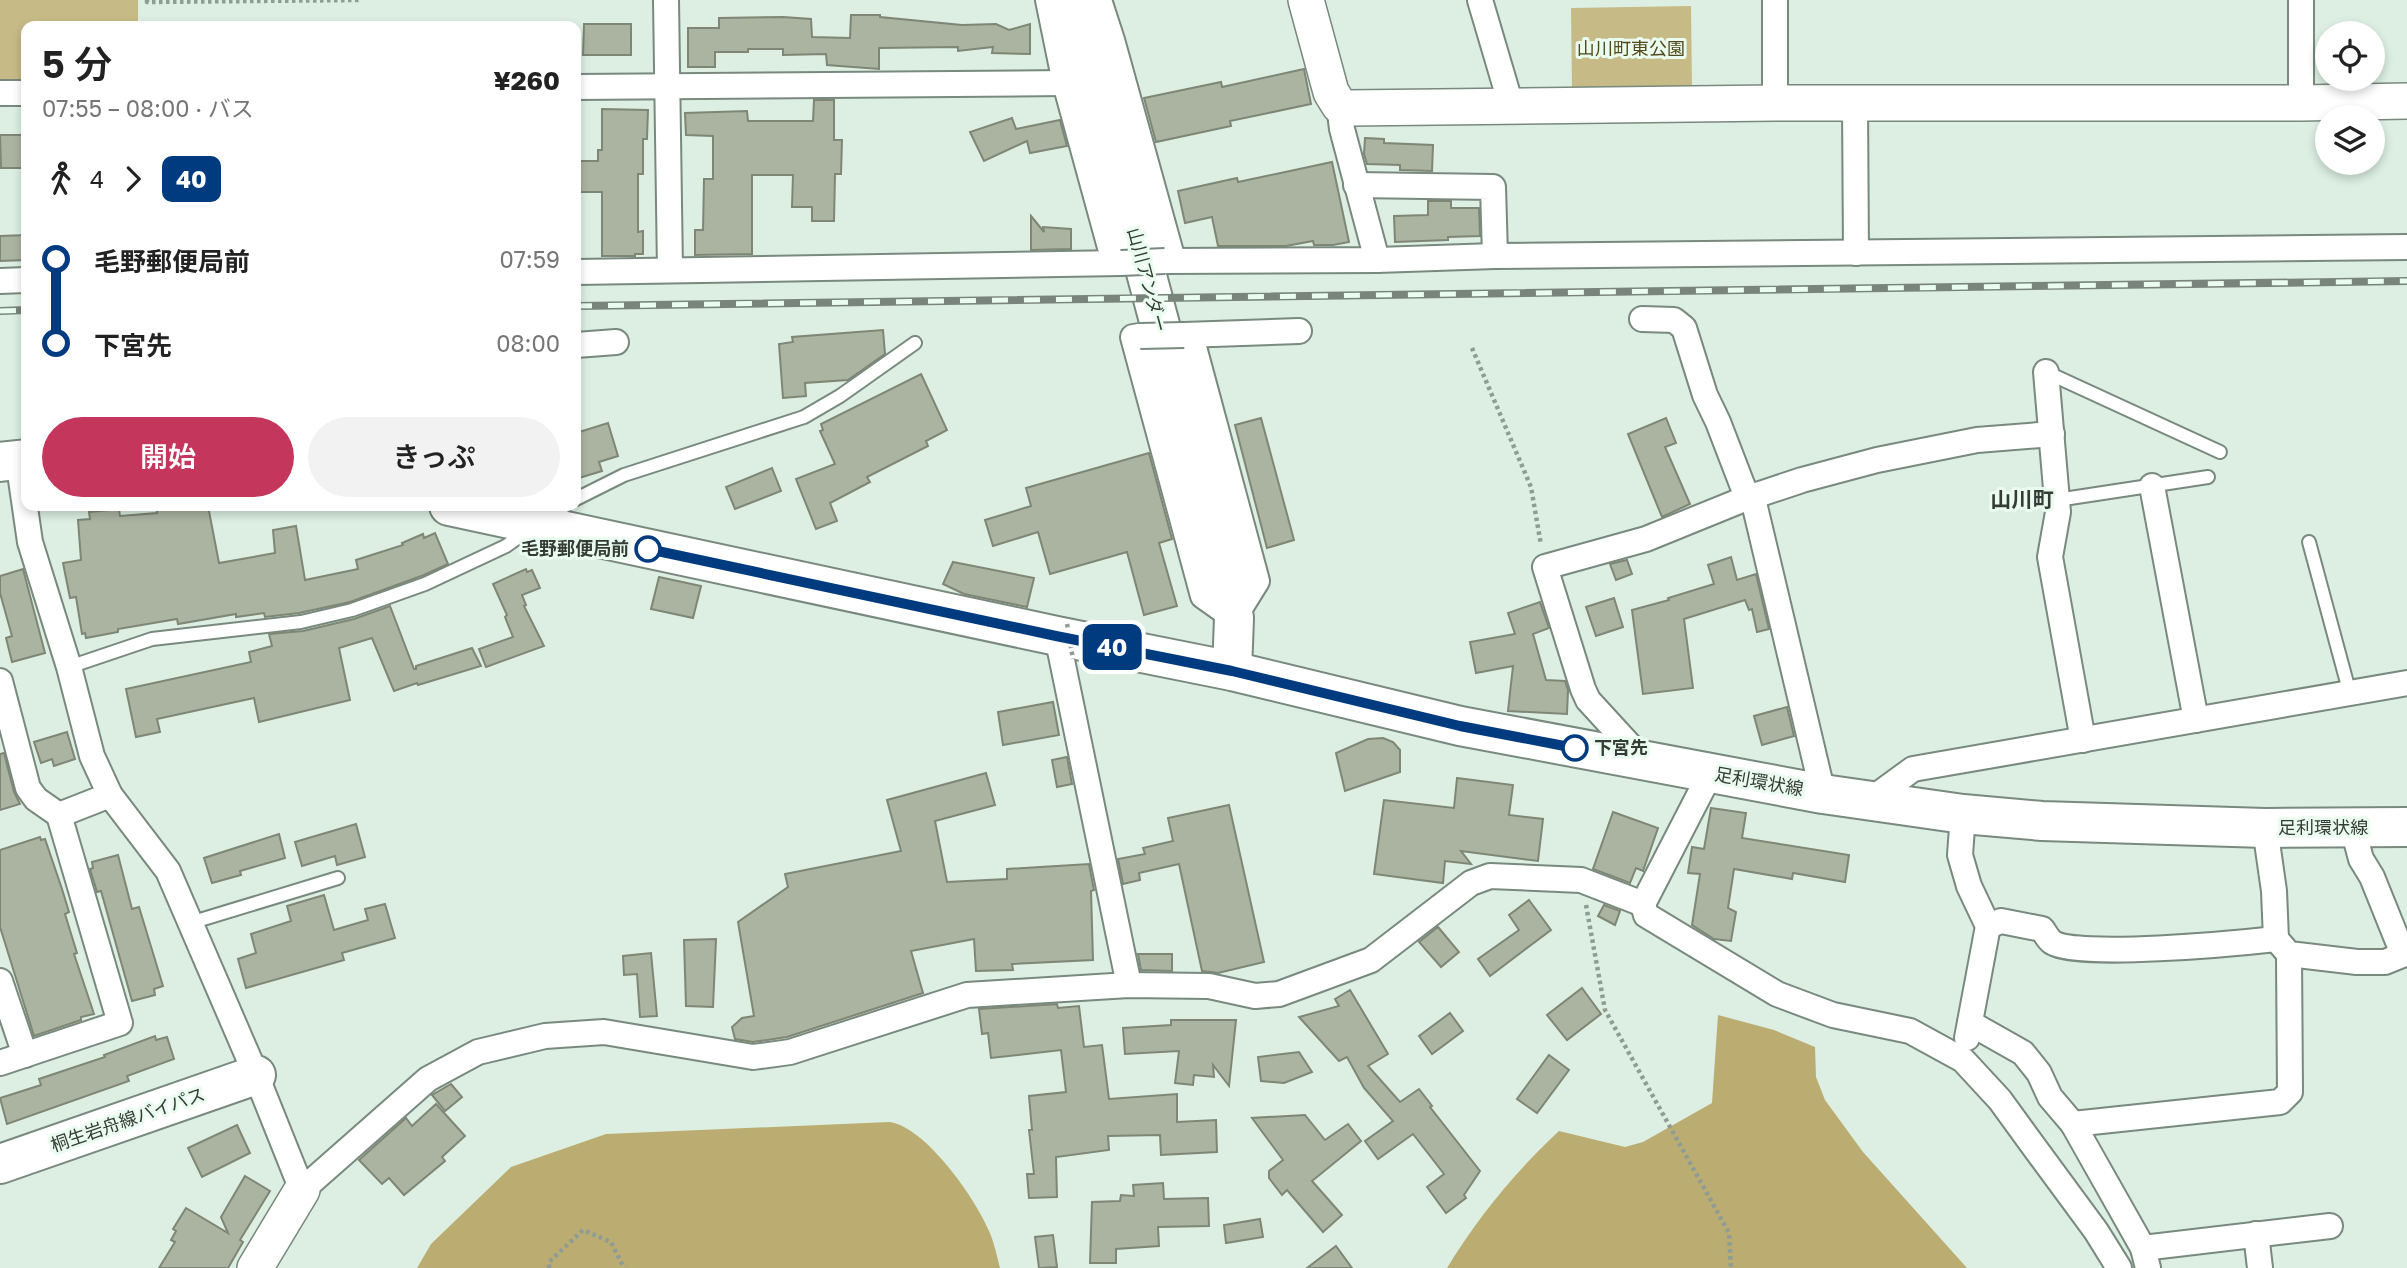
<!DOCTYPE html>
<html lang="ja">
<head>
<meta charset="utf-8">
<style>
  :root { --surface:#fff; --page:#f2f2f2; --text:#222; --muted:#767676; --accent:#c5365c }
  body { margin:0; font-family:"Golos Text","Noto Sans JP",sans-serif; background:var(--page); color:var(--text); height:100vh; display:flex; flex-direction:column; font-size:26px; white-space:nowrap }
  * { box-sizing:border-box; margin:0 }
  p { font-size:23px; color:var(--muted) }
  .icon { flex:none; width:38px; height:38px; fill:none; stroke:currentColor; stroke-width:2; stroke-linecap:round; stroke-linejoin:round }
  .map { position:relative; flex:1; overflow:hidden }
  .sheet { position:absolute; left:21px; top:21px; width:560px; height:490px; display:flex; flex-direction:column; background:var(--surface); border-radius:14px; box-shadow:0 4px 10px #0003 }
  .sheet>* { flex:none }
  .badge { padding:0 14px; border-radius:10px; font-size:24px; line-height:46px }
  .buttons { position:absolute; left:2315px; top:21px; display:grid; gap:14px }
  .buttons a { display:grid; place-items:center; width:70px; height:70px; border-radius:50%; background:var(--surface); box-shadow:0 4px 10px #0003; font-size:35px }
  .map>.badge { position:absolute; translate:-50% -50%; box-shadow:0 0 0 4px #fff }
  .legs { display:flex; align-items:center; gap:10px; height:77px; padding:0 21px; font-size:23px }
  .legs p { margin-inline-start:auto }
  .head { display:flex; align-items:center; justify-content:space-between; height:119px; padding:0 21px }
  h1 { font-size:38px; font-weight:600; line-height:52px }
  .action { display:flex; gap:14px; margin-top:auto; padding:14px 21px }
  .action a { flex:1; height:80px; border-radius:42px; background:var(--accent); color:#fff; font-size:28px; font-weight:600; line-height:80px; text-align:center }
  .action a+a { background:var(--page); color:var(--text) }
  ul { padding:0 21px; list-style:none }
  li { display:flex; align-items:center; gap:24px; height:84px; font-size:26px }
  li i { display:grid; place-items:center; width:10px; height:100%; margin:0 9px; background:currentColor }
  li i::after { content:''; width:18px; height:18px; margin:-9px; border:5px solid; border-radius:50%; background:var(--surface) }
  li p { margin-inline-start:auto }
  li:first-child i { background:linear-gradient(#0000 50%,currentColor 0) }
  li:last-child i { background:linear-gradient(currentColor 50%,#0000 0) }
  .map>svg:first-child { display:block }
  .green { fill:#c6ba87 }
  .forest { fill:#bbad72 }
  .building { fill:#abb3a1; stroke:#7f8675; stroke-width:2 }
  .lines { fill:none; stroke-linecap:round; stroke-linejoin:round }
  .lane-casing { stroke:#78897d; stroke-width:16 }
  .street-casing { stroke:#78897d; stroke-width:28 }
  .secondary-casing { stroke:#78897d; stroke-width:38 }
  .primary-casing { stroke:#78897d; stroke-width:42 }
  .path { stroke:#8e9c93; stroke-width:4.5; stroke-dasharray:3.5 3.5; stroke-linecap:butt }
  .lane { stroke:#fff; stroke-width:12 }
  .street { stroke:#fff; stroke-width:24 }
  .secondary { stroke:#fff; stroke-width:35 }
  .primary { stroke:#fff; stroke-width:38 }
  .rail-casing { stroke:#79857c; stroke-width:8 }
  .rail { stroke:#eafcef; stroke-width:5; stroke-dasharray:16; stroke-linecap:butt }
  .street-bridge-casing { stroke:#78897d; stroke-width:28; stroke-linecap:butt }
  .path-bridge { stroke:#8e9c93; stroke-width:4.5; stroke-dasharray:3.5 3.5; stroke-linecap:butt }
  .street-bridge { stroke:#fff; stroke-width:24 }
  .line-1-casing { stroke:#fff; stroke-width:16 }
  .line-1 { stroke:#003b80; stroke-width:10 }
  .stop-1-dot { fill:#fff; stroke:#003b80; stroke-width:3.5 }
  .labels { text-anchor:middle; stroke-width:6; stroke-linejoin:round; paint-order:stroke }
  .park-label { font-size:18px; fill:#524819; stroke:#eafcef }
  .street-label { font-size:18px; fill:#353c37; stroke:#eafcef }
  .stop-label { font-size:18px; font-weight:bold; fill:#353c37; stroke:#eafcef; text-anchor:end }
  .quarter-label { font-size:21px; font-weight:bold; fill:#353c37; stroke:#eafcef }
</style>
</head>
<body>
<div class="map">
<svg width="2407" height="1268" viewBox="0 0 2407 1268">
  <rect width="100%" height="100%" fill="#dcefe2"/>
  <!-- green -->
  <g class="green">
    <path d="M0,0H138V26H26V80L0,81Z"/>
    <path d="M1691,6L1692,90L1572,92L1571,8Z"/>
  </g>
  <!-- forest -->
  <g class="forest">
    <path d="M1718,1015L1774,1030L1815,1047L1816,1077L1825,1100L1863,1152L1967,1268H1447C1478,1217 1516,1171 1559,1131L1625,1147L1643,1142L1712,1103Z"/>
    <path d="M889,1122C925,1126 976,1199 989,1231C994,1242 997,1256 1000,1268H417L431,1244L511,1167L606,1134Z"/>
  </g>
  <!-- building -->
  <g class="building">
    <path d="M851,15H880V17L962,25L996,24L1009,30L1030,24V54L992,53L993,47L958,51V47L879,48V69L827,65L826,54L783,55V49H748V52H715V67H688V28H719V18L783,17L811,19L812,37L850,38Z"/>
    <path d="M584,24H631V55H583Z"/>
    <path d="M1304,69L1311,104L1230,121L1231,126L1156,142L1144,98L1221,82L1222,87Z"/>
    <path d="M814,100H834V140H842L841,174H835L834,221H812V207H792L793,175H752V254L695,255V230H703L704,179H713V136L686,135L685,113L747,111L748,121H813Z"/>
    <path d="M602,109L648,110L647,139H643V174H638V232L643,231V254H635V256H602V192H576V161H598V150H602Z"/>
    <path d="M1012,118L1016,129L1060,120L1067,146L1030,153L1027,141L984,161L970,132Z"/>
    <path d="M0,135H26V168H1Z"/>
    <path d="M1365,138L1384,139V143L1433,145L1432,171L1400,170V165L1367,164L1364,154Z"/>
    <path d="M1332,162L1349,242L1333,245H1314L1313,241L1286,246H1218L1212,217L1185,223L1178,191L1237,178L1238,182Z"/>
    <path d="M1428,201H1451V208H1479L1480,236L1448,237V240L1395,242L1394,216L1428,215Z"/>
    <path d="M1031,216L1044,232L1043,227L1071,229V249L1031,250Z"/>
    <path d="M26,235V260L0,261V236Z"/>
    <path d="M883,330L885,354L848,380L805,383L806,396L783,398L779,344L793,342L792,337Z"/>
    <path d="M921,374L947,430L926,441L928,446L867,477L870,482L830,503L837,521L816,529L796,479L835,464L820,431L823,430L821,424Z"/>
    <path d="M1261,418L1294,540L1267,548L1235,425Z"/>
    <path d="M1666,418L1676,443L1665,447L1690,504L1662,517L1628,434Z"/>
    <path d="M608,423L618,456L599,462L602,471L576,479V433Z"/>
    <path d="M1149,453L1172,539L1159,543L1177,606L1144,615L1127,552L1050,574L1038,532L993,546L985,520L1031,506L1026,488Z"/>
    <path d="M772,468L781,491L735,509L726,487Z"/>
    <path d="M156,506H208L219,563L275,553L273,530L296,526L305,580L358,569L356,560L403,545L402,543L423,534L424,538L435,533L448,564L424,575L350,602L299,613L265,617L264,613L236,617V614L178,624L177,619L118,629V632L86,638L85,633L82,634L76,597L70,598L63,563L81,560L78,520L90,519L89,512L119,509L120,516L157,513Z"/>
    <path d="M1731,557L1737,580L1756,574L1769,629L1757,632L1752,609L1749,610L1745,600L1684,619L1693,688L1643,694L1632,610L1669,600L1668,598L1714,584L1708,565Z"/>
    <path d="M1627,560L1632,574L1616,580L1610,564Z"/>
    <path d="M953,562L1034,578L1027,607L964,594L943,584Z"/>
    <path d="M23,569L45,653L12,662L6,638L12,636L0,593V576Z"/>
    <path d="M526,569L527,572L532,570L540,588L522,595L526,605L524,606L544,646L486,667L479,649L513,637L505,617L507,615L493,584Z"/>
    <path d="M659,577L701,586L693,618L651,609Z"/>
    <path d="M1614,598L1623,627L1596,636L1586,607Z"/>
    <path d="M1540,602L1549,628L1533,634L1546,680L1565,681L1568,690L1567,714L1508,711L1513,666L1476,673L1470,642L1515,634L1508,613Z"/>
    <path d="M390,606L414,669H416V666L472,648L481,666L418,685L417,683L394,691L372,638L339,648L350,700L259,722L254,698L157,719L160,732L136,737L126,689L251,662L249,652L272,646L269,634L303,631L354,619Z"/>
    <path d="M1053,702L1059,735L1003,745L998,712Z"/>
    <path d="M1787,707L1794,736L1762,745L1754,716Z"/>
    <path d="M67,732L75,759L54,766L52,759L41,763L34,742Z"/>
    <path d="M1383,738L1393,742L1400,750V772L1345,791L1336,753L1368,739Z"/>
    <path d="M4,753L14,792L20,804L0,810V754Z"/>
    <path d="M1067,757L1072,784L1057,787L1052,760Z"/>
    <path d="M986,773L995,805L935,821L947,882L1007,879V869L1089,864L1094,890L1091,891L1093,960L1012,964L1013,970L976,971L974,939L911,951L923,993L787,1037L753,1042L735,1039L732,1027L742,1018L754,1016L738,922L788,887L785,874L901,851L887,800Z"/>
    <path d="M1457,778L1513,785L1509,815L1543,819L1538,861L1461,851L1471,864L1445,861L1443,883L1374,874L1384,800L1454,808Z"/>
    <path d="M1229,805L1264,962L1218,973L1202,971L1179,864L1139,873L1140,880L1123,884L1118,859L1145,854L1143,848L1173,841L1168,818Z"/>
    <path d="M1711,808L1746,813L1742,838L1849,855L1845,882L1793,873L1792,879L1734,869L1728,908L1736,912L1731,941L1714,939L1692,925L1700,874L1688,873L1692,847L1704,849Z"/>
    <path d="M1613,812L1658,828L1643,871L1636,868L1630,883L1593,869Z"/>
    <path d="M356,824L365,857L337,865L335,856L302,866L295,842Z"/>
    <path d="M279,834L285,858L240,871L241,875L212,883L204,858Z"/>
    <path d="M40,837L41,840L45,839L62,889L69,912L65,914L77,953L74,954L94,1014L81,1017V1020L34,1036L0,927V850Z"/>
    <path d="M118,855L132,909L139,907L163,986L154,989L155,995L132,1001L101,891L97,892L90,869L93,868L92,862Z"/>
    <path d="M324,895L334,930L368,920L365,909L385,904L395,938L342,953L344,960L246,988L238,959L256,953L251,934L291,921L287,906Z"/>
    <path d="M1529,900L1551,930L1490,976L1478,959L1519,930L1509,915Z"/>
    <path d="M1604,905L1620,911L1615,925L1598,916Z"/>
    <path d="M1438,927L1459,952L1441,967L1419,942Z"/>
    <path d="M716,939L713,1007L686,1006L684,940Z"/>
    <path d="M651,953L657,1016L640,1017L637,974L624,975L623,956Z"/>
    <path d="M1138,954H1172V971L1141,970Z"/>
    <path d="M1582,988L1601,1014L1567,1040L1547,1015Z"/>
    <path d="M1350,990L1388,1054L1368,1066L1400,1102L1419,1089L1432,1106L1430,1107L1480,1171L1464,1195L1466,1198L1446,1213L1427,1187L1444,1174L1413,1134L1378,1159L1365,1141L1393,1121L1364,1088L1347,1057L1339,1061L1299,1017L1339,1006L1335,999Z"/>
    <path d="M1057,1004L1058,1008L1079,1006L1084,1047L1102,1045L1109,1099L1177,1094V1122L1216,1120L1217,1152L1161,1155L1160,1135L1108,1136L1109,1150L1056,1157L1057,1197L1029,1198L1027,1174H1034L1029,1130H1032L1029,1096L1066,1092L1061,1050L991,1058L988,1033L982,1034L979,1009Z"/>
    <path d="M1450,1013L1463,1031L1432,1054L1419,1036Z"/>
    <path d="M1171,1020H1236L1229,1086L1213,1065L1214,1077L1194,1075L1193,1085L1175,1083L1179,1051L1125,1054L1123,1028L1171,1025Z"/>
    <path d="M155,1036L156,1040L167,1037L174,1059L127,1076L129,1081L7,1124L0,1098L41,1085L39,1079L105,1057L104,1055Z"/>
    <path d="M1299,1052L1312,1072L1284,1083L1261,1081L1258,1057Z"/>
    <path d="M1549,1055L1569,1070L1537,1113L1517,1099Z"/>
    <path d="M451,1084L462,1097L445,1111L432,1095Z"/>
    <path d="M436,1104L465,1136L442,1157L445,1161L404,1195L389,1178L382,1184L359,1160L406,1118L412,1126Z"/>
    <path d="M1305,1115L1325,1140L1348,1124L1361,1141L1312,1181L1342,1215L1323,1232L1287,1190L1282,1195L1269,1178V1171L1283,1160L1252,1118Z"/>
    <path d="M237,1125L250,1153L202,1177L188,1148Z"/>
    <path d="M245,1176L270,1191L240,1240L243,1242L228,1268H159L175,1242L171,1240L176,1231L173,1229L186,1208L228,1233L221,1217Z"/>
    <path d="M1163,1183L1164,1199L1208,1198L1209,1226L1158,1227L1159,1246L1116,1249V1263H1090L1092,1202L1120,1201L1121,1195L1134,1196L1133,1185Z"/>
    <path d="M1260,1219L1263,1237L1226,1243L1224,1225Z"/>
    <path d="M1053,1235L1057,1267L1039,1268L1035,1237Z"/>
    <path d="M1336,1246L1352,1268H1307Z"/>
  </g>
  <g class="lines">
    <!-- lane casing -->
    <g class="lane-casing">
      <g id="lane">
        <path d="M2046,372L2220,452"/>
        <path d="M576,499L624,475L804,417L840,396L915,343"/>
        <path d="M2057,500L2208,477"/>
        <path d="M545,519L565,506"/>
        <path d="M2309,542L2350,694"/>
        <path d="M69,667L152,639L301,622L352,610L425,584L506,546L527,531"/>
        <path d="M190,923L338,878"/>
      </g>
    </g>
    <!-- street casing -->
    <g class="street-casing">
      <g id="street">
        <path d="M666,0L670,270"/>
        <path d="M1048,0L1065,83L1114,262"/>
        <path d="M1099,0L1112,40L1173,260"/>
        <path d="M1480,0L1511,105"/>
        <path d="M576,87L1065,83"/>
        <path d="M0,93H26"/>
        <path d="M1775,103V0"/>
        <path d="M1855,103L1856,253"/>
        <path d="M2301,103V0"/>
        <path d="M1339,105L1342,129L1377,260"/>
        <path d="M1356,185L1493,187L1495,256"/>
        <path d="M1165,261L1377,260L1495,256L2407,247"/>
        <path d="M576,272L1121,263"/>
        <path d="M0,281L26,280"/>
        <path d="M1642,319L1674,320L1684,328L1705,395L1718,422L1743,487L1755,507L1823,794"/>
        <path d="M1184,335L1299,331"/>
        <path d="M1140,336L1133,337L1203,596L1234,618L1257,581L1191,336"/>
        <path d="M576,345L616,342"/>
        <path d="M2046,372L2058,512L2050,557L2083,740"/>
        <path d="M18,459L30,542L69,667L92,756L110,795L168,871L256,1075L302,1190L428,1079L478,1052L545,1036L604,1032L753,1057L790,1052L967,995L1129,985L1209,986L1255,996L1279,994L1371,960L1471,883L1490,876L1581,880L1643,904L1710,774"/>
        <path d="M2152,486L2196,720"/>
        <path d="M1057,636L1129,985"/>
        <path d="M0,681L28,788L36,799L59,815L110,795"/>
        <path d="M1643,760L1588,700L1583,689L1545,567L1646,539L1742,500L1802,480L1877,460L1977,440L2052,434"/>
        <path d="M1869,801L1913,769L2407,683"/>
        <path d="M1963,814L1960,855L1969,886L1988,926L1967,1038"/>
        <path d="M2265,828L2274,891L2276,939"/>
        <path d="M2353,829L2361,859L2372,877L2403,954"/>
        <path d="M1643,904L1646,915L1777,994L1833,1015L1910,1031L1963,1060L2000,1100L2029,1140L2096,1231L2119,1268"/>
        <path d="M1988,926L2001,921L2042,929C2045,933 2048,939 2052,942C2075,959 2240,943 2276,939L2289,954L2357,962H2385L2407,953"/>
        <path d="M0,981L25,1055"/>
        <path d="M1970,1023L2023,1053L2039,1073L2050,1097L2073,1124L2082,1140L2143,1248L2148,1268"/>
        <path d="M0,1063L120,1023L59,815"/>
        <path d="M2073,1124L2280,1102L2290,1092L2289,954"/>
        <path d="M2256,1234L2260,1268"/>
        <path d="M2143,1248L2330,1226"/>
      </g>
    </g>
    <!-- secondary casing -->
    <g class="secondary-casing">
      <g id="secondary">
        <path d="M1306,0L1331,92L1339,105L1348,108L1775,103H2301L2407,101"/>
        <path d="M255,1268L302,1190"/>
      </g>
    </g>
    <!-- primary casing -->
    <g class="primary-casing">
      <g id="primary">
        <path d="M1073,0L1223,560L1234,618L1232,671"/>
        <path d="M0,462L26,459"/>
        <path d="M449,506L1057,636L1232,671L1460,726L1823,794L1963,814L2042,821L2265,828L2407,827"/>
        <path d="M0,1164L256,1075"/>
      </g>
    </g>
    <!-- path -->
    <g class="path">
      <path d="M147,0V2L361,0"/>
      <path d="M1472,348L1531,487L1541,545"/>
      <path d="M1586,905L1605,1010L1729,1233L1731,1268"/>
      <path d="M549,1268V1262L583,1230L611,1242L624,1268"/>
    </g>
    <!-- lane -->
    <use href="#lane" class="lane"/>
    <!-- street -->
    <use href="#street" class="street"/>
    <!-- secondary -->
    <use href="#secondary" class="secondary"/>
    <!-- primary -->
    <use href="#primary" class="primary"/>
    <!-- rail casing -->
    <g class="rail-casing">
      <g id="rail">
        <path d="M576,306L2407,281"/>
        <path d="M0,311L26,310"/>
      </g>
    </g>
    <!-- rail -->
    <use href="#rail" class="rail"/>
    <!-- street-bridge casing -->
    <g class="street-bridge-casing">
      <g id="street-bridge">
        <path d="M1121,263L1165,261"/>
        <path d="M1140,336L1184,335"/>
      </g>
    </g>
    <!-- path-bridge -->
    <path class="path-bridge" d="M1067,624L1073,659"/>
    <!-- street-bridge -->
    <use href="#street-bridge" class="street-bridge"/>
  </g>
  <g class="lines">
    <!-- line-1 casing -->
    <g class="line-1-casing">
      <path id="line-1" d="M648,549L1056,636L1232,671L1460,726L1575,748"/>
    </g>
    <!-- line-1 -->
    <use href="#line-1" class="line-1"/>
  </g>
  <!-- markers -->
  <g class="stop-1-dot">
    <circle cx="648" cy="549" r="12"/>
    <circle cx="1575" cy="748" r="12"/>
  </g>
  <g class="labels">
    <!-- park labels -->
    <g class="park-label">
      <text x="1631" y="55">山川町東公園</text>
    </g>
    <!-- street labels -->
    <g class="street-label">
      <text transform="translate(1147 280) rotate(75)" y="6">山川アンダー</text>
      <text transform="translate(1759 782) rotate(10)" y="6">足利環状線</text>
      <text x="2323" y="834">足利環状線</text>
      <text transform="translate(128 1120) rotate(-19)" y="6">桐生岩舟線バイパス</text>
    </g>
    <!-- stop labels -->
    <g class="stop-label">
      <text x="629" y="555">毛野郵便局前</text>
      <text x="1594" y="754" text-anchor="start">下宮先</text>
    </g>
    <!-- quarter labels -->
    <g class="quarter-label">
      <text x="2022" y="507">山川町</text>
    </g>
  </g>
</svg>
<div class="buttons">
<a><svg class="icon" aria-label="locate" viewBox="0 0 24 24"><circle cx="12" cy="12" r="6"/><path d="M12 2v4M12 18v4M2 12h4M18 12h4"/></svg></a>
<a><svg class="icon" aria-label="layers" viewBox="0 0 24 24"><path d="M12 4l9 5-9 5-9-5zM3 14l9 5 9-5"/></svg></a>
</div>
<b class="badge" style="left:1112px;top:647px;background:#003b80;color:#fff">40</b>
<section class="sheet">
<div class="head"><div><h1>5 分</h1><p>07:55 – 08:00 · バス</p></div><b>¥260</b></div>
<div class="legs"><svg class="icon" aria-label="walk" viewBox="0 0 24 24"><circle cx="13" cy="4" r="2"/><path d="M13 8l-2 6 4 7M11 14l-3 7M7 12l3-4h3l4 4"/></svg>4<svg class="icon" aria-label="forward" viewBox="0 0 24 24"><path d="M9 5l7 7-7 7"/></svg><b class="badge" style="background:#003b80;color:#fff">40</b></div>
<ul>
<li><i style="color:#003b80"></i><b>毛野郵便局前</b><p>07:59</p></li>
<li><i style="color:#003b80"></i><b>下宮先</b><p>08:00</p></li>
</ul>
<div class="action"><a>開始</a><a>きっぷ</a></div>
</section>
</div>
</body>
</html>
